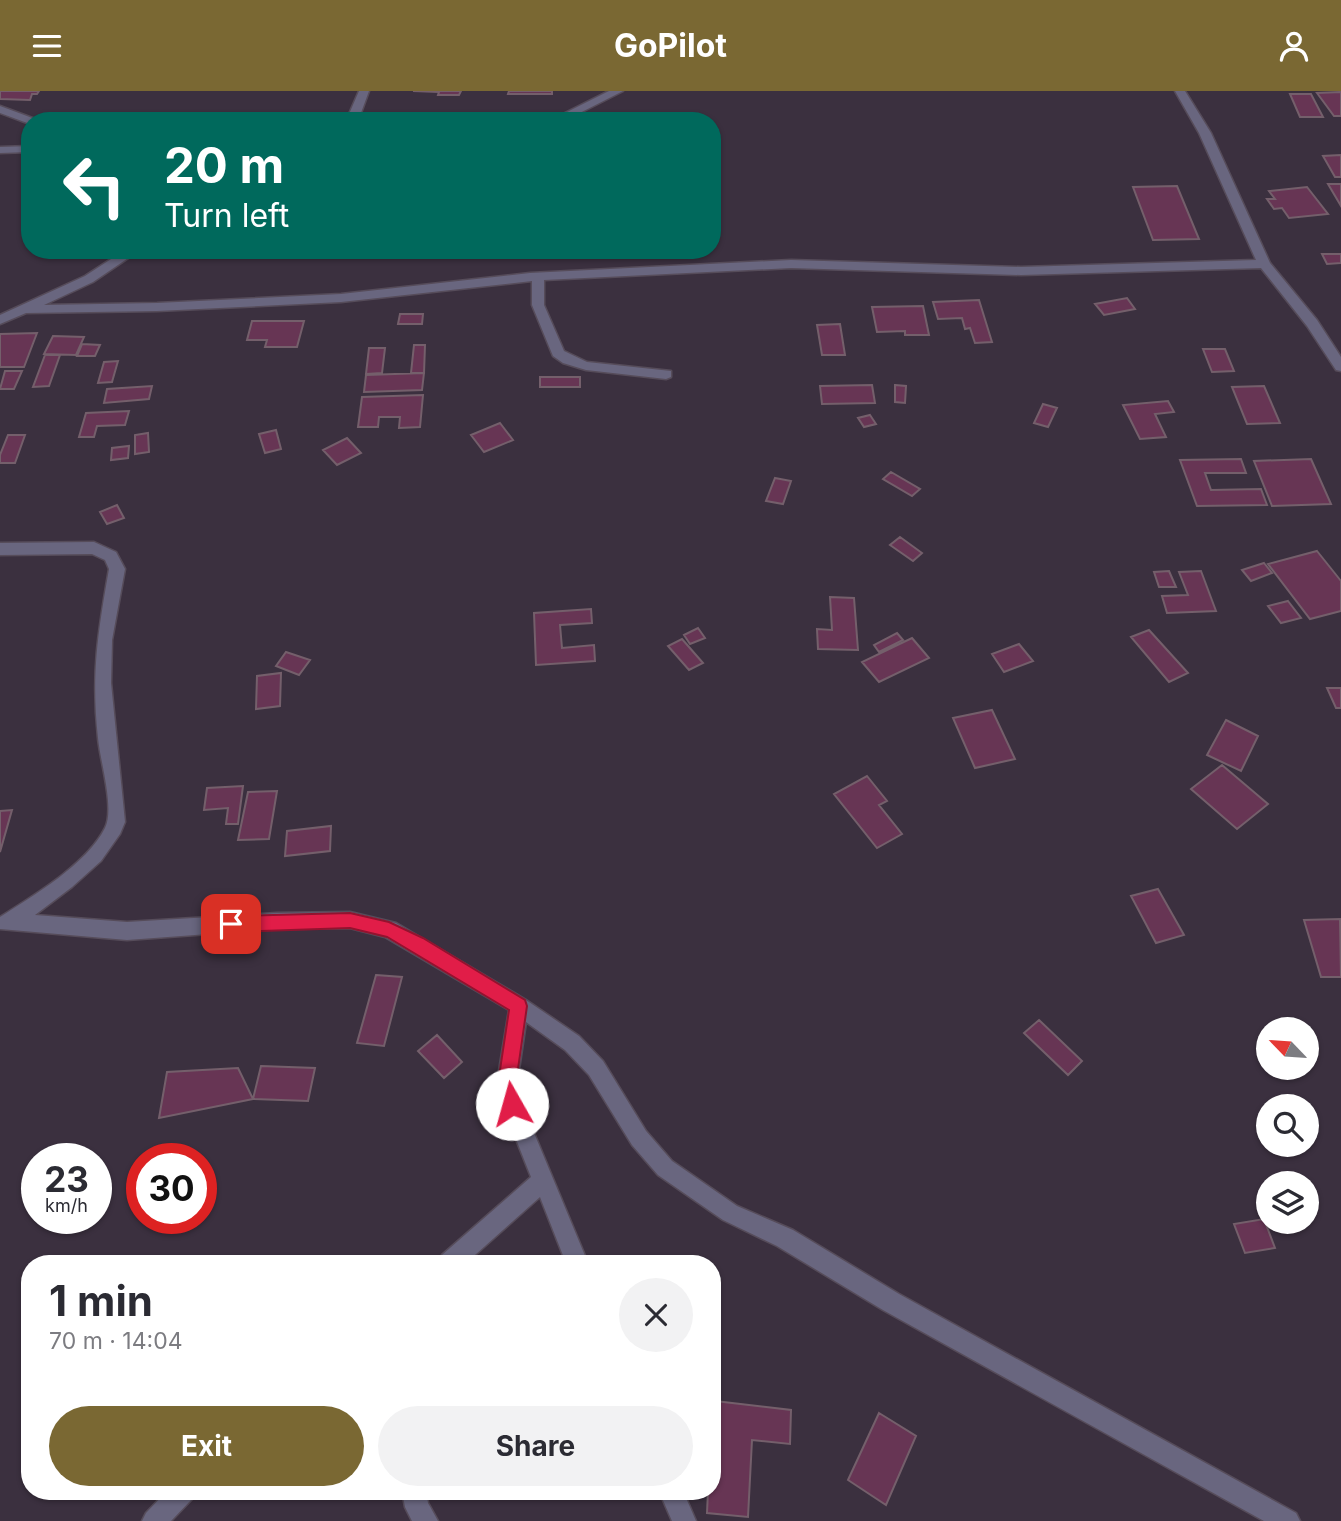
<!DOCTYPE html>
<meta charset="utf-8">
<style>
body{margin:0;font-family:Inter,sans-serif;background:#f2f2f3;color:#2b2b33;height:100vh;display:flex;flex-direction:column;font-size:26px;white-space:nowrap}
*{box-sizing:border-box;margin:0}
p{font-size:23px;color:#7c7c81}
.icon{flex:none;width:38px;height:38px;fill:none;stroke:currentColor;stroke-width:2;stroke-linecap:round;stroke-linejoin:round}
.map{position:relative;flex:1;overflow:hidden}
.details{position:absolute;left:21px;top:1164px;width:700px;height:245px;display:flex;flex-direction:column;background:#fff;border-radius:28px;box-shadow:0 2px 5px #0004}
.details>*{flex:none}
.top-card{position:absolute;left:21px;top:21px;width:700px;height:147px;border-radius:28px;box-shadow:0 2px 5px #0004;background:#00695c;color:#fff;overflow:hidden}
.needle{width:46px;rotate:295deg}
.controls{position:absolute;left:1256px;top:926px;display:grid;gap:14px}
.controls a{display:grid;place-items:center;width:63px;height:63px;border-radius:50%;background:#fff;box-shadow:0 2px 5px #0004;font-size:35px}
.speed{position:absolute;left:21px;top:1052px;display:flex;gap:14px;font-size:35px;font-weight:700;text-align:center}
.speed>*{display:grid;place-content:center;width:91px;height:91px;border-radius:50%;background:#fff;box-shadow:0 2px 5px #0004;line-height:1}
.speed small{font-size:18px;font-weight:400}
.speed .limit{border:10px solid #d22;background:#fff;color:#111}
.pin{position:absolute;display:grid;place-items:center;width:60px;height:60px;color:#fff;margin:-30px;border-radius:14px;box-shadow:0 4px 10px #0006}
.me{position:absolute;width:77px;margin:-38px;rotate:353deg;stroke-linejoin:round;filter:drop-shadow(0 0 5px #0008)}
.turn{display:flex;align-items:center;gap:24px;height:147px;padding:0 28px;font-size:32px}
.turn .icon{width:91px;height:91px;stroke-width:2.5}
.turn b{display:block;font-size:49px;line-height:60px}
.round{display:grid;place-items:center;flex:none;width:74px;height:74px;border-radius:37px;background:#f2f2f3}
.summary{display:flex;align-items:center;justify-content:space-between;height:119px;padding:0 28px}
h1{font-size:42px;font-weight:700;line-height:52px}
.button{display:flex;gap:14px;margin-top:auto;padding:14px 28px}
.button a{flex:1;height:80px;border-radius:42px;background:#7a6833;color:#fff;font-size:28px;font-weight:700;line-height:80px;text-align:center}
.button a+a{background:#f2f2f3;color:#2b2b33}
header{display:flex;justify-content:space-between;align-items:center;height:91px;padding:0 28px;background:#7a6833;color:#fff;font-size:32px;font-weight:700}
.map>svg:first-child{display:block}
.building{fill:#673554;stroke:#745f6b;stroke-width:2}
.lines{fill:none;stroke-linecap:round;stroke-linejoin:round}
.street-casing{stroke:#564c5a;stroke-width:3}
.street{fill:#69667f;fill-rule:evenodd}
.route{fill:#e11d48;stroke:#92132f;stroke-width:2}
</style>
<header><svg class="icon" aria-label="menu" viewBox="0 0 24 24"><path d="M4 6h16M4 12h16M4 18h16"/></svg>GoPilot<svg class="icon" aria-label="person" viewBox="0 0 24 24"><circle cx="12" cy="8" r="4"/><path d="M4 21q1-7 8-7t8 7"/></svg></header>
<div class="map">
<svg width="1341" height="1430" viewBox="0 0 1341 1430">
<rect width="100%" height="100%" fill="#3b303f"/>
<path class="building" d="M 0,0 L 39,0 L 37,3 L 32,3 L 30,9 L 0,8 Z
M 413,0 L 461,0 L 459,4 L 438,4 L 439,1 Z
M 509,0 L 552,0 L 552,3 L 508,3 Z
M 1341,1 L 1341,25 L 1334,25 L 1317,2 Z
M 1290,3 L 1311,3 L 1323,26 L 1300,26 Z
M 1341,64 L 1341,86 L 1335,86 L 1323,65 Z
M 1328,93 L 1341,93 L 1341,115 Z
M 1177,95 L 1199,148 L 1153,149 L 1133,96 Z
M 1307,96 L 1328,123 L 1289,127 L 1282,117 L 1274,118 L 1267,108 L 1275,108 L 1269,100 Z
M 1322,163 L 1341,163 L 1341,172 L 1327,173 Z
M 1127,207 L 1135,218 L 1104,224 L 1095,213 Z
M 979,209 L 992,251 L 975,252 L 970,237 L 965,238 L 962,227 L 938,228 L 933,211 Z
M 923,215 L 929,244 L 905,244 L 905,240 L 877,241 L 872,216 Z
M 400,223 L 423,223 L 422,233 L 398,233 Z
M 252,230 L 304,230 L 297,256 L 265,256 L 267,249 L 247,249 Z
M 840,233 L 845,264 L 822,264 L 817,234 Z
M 37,242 L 24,276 L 0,276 L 0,243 Z
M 53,245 L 84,246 L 76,264 L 44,263 Z
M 82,253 L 100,254 L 95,265 L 77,265 Z
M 414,254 L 425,254 L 424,282 L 411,282 Z
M 369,257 L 385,257 L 382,282 L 366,283 Z
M 1203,258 L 1225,258 L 1234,280 L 1212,281 Z
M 45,264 L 60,264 L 49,295 L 33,296 Z
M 118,270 L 112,291 L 98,292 L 104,271 Z
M 5,280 L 22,280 L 14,298 L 0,298 Z
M 424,282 L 422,299 L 364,301 L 366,284 Z
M 540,286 L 580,286 L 580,296 L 540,296 Z
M 872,294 L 875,312 L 822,313 L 820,295 Z
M 895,294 L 906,295 L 905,312 L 895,311 Z
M 152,295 L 149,308 L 104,312 L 107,298 Z
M 1264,295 L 1280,332 L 1247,333 L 1232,296 Z
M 423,304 L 420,336 L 399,337 L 400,326 L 379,326 L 378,336 L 358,336 L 362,306 Z
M 1168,310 L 1174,321 L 1155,323 L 1166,346 L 1140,348 L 1123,314 Z
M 1043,313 L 1057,317 L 1048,336 L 1034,332 Z
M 129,320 L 125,334 L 97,335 L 94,346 L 79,346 L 86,322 Z
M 870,324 L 876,333 L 864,336 L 858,327 Z
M 500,332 L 513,349 L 484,361 L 471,344 Z
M 276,339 L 281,358 L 265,362 L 259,343 Z
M 148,342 L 149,361 L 135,363 L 135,344 Z
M 8,344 L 25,344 L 15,372 L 0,372 L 0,364 Z
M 347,347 L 361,362 L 337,374 L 323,359 Z
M 129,355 L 128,367 L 111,369 L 112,357 Z
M 1241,368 L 1246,382 L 1205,382 L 1211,399 L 1261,398 L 1267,414 L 1197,415 L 1180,369 Z
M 1311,368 L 1331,413 L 1272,415 L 1254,370 Z
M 891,381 L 920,398 L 912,405 L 883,388 Z
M 775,387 L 791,390 L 783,413 L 766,410 Z
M 117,414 L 124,427 L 107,433 L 100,421 Z
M 900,446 L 922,462 L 913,470 L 890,454 Z
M 1317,460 L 1341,490 L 1341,520 L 1310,528 L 1268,473 Z
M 1264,472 L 1272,482 L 1251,490 L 1242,479 Z
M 1169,480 L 1176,496 L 1159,496 L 1154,481 Z
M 1201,480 L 1216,520 L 1167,522 L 1162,505 L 1188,504 L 1179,481 Z
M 830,506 L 854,507 L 858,559 L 818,558 L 817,538 L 832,539 Z
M 1288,510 L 1301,527 L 1281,532 L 1268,515 Z
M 591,518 L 592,532 L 560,534 L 562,557 L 594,554 L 595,570 L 536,574 L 534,522 Z
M 698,537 L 705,547 L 690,553 L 684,544 Z
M 1149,539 L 1188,582 L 1169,591 L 1131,546 Z
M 897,542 L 903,549 L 879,561 L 874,554 Z
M 912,547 L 929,567 L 879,591 L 862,571 Z
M 682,548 L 703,572 L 689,579 L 668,555 Z
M 1019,553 L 1033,570 L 1004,581 L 992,563 Z
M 286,561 L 310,569 L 299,584 L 276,575 Z
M 281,582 L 280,615 L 256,618 L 257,585 Z
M 1327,597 L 1341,597 L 1341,617 L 1336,617 Z
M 992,619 L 1015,668 L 975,677 L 953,627 Z
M 1226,629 L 1258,645 L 1241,680 L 1207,664 Z
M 1222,674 L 1268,713 L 1237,738 L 1191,698 Z
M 867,685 L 887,710 L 879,714 L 902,743 L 877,757 L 834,703 Z
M 243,695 L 238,733 L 226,733 L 228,717 L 204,719 L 207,697 Z
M 277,700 L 269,748 L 238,749 L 248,701 Z
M 12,719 L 0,761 L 0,720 Z
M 331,735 L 330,760 L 285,765 L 287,740 Z
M 1158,798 L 1184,844 L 1156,852 L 1131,805 Z
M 1340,828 L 1341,886 L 1321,886 L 1304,829 Z
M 376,884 L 402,886 L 384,955 L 357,952 Z
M 1039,929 L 1082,970 L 1068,984 L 1024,942 Z
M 437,944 L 462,971 L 444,987 L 418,960 Z
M 261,975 L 315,977 L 308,1010 L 253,1008 Z
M 238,977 L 253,1008 L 159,1027 L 167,981 Z
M 1264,1128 L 1275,1157 L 1245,1162 L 1234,1133 Z
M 715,1310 L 791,1319 L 790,1353 L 752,1349 L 748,1426 L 707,1422 L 708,1400 L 712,1400 Z
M 879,1322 L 916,1345 L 886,1414 L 848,1389 Z"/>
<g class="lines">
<g class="street-casing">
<path id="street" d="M 359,0 L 369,0 L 358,30 L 346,30 Z
M 609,0 L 623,0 L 564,30 L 549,30 Z
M 1175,0 L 1185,0 L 1211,42 L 1270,172 L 1317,229 L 1341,266 L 1341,280 L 1336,279 L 1307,235 L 1261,177 L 1021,184 L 791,177 L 544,189 L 544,214 L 564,260 L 587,271 L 671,280 L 671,286 L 666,288 L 586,279 L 563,272 L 553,265 L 532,214 L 532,190 L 341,211 L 157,220 L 26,222 L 0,233 L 0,224 L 85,185 L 125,159 L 140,159 L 93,191 L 44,214 L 157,212 L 341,203 L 530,182 L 791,169 L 1021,176 L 1256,169 L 1199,42 Z
M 0,15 L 35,28 L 36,30 L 30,30 L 30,33 L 0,22 Z
M 30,55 L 30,61 L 0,62 L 0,56 Z
M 94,451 L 116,461 L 125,478 L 112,549 L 111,592 L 125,731 L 120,743 L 101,770 L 72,796 L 35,824 L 127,831 L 277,822 L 350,821 L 396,832 L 526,909 L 579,945 L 603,970 L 646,1040 L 672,1070 L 737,1115 L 793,1139 L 899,1203 L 1296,1422 L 1300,1430 L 1264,1430 L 883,1219 L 777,1155 L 723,1129 L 658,1084 L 632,1054 L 589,984 L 565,959 L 526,931 L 517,992 L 522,1013 L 588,1172 L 566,1172 L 540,1106 L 466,1172 L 439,1172 L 442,1164 L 531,1086 L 502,1013 L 497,992 L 509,919 L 385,846 L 350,837 L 277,838 L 127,849 L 0,838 L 0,826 C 33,805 87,773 105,737 C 115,717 100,670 98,647 C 91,583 98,541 109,478 L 105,469 L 92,463 L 0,464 L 0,452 Z
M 167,1400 L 196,1400 L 192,1408 L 171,1430 L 142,1430 L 146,1422 Z
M 402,1400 L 426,1400 L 428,1412 L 438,1430 L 412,1430 L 405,1416 Z
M 659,1400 L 683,1400 L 696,1430 L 672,1430 Z"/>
</g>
<use href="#street" class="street"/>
</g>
<path class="route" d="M 350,822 L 389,831 L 423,847 L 525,909 L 527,915 L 516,992 L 521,1013 L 519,1020 L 512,1023 L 506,1020 L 498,992 L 509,919 L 387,846 L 350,837 L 231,841 L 225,838 L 223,833 L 225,827 L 231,825 Z"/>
</svg>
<div class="controls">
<a><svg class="needle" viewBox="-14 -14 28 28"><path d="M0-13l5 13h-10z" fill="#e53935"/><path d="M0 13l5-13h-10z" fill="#7c7c81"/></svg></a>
<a><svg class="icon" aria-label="search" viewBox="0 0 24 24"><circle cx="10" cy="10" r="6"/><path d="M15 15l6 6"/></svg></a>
<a><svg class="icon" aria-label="layers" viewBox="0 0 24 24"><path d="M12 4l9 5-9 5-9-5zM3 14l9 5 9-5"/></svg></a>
</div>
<div class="speed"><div>23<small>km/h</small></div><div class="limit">30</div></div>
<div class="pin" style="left:231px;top:833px;background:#d93025"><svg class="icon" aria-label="arrive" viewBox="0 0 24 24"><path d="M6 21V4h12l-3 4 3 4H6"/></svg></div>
<svg class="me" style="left:512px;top:1013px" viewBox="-20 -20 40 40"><circle r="19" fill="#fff"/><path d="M0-13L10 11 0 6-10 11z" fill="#e11d48"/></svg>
<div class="top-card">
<div class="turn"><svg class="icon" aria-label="left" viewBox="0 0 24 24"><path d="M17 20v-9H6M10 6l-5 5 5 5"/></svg><div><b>20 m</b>Turn left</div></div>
</div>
<section class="details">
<div class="summary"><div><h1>1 min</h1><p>70 m · 14:04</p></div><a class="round"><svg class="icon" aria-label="close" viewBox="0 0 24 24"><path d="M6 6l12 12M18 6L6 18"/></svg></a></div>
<div class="button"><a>Exit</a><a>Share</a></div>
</section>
</div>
